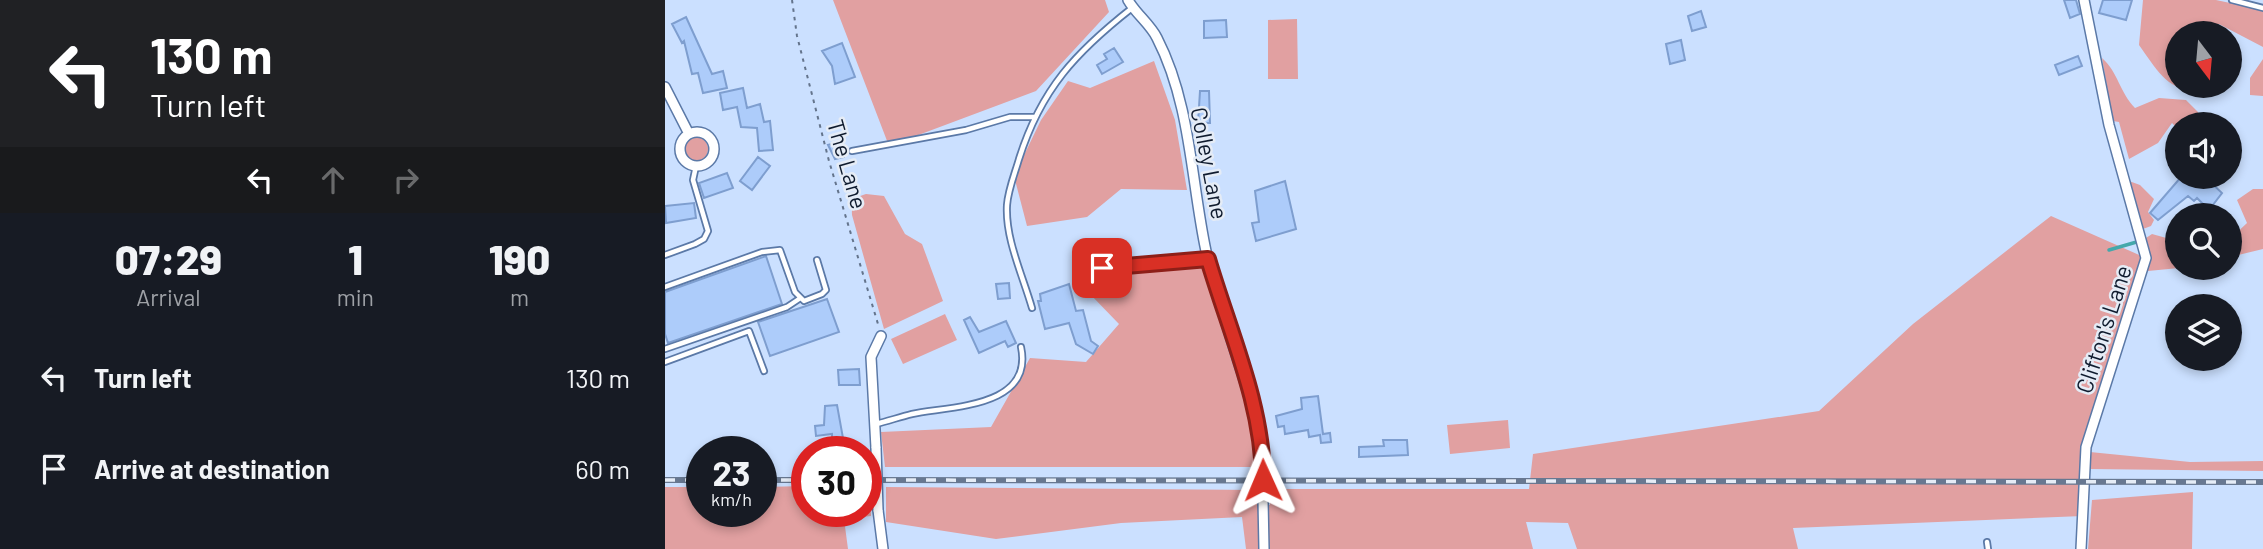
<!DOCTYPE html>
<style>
body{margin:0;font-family:Barlow,sans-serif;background:#242831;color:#f1f3f6;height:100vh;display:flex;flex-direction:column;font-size:26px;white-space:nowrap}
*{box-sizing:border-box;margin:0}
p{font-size:23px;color:#9ea1a6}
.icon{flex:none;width:38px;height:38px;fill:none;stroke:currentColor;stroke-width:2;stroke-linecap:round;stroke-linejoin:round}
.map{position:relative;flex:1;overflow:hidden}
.sheet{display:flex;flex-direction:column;background:#171b24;width:665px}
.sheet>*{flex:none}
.hud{background:#202124;color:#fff;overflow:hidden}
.needle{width:46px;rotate:164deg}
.controls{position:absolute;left:1500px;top:21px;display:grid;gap:14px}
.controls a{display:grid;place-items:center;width:77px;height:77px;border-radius:50%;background:#171b24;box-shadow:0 4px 10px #0003;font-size:35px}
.speed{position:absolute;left:21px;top:436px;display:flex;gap:14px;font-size:35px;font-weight:700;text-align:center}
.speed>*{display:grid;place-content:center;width:91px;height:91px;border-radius:50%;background:#171b24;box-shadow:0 4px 10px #0003;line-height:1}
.speed small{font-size:18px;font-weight:400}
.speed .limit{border:10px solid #d22;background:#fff;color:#111}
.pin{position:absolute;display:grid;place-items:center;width:60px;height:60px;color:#fff;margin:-30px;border-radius:14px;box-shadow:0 4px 10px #0006}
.me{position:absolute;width:77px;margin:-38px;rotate:359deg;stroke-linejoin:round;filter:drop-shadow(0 0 5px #0008)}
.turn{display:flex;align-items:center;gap:24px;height:147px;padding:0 35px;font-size:32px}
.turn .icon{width:91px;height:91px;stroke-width:2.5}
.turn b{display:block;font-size:49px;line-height:60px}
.lanes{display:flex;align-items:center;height:66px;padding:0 35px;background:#0003;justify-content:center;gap:35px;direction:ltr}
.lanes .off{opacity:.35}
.eta{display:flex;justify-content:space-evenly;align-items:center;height:119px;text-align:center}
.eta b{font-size:42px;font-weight:800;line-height:49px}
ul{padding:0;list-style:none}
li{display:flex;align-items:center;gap:21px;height:91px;padding:0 35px}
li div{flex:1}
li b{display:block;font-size:26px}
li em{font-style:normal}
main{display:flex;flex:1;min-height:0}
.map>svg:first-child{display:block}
.green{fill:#e1a0a1}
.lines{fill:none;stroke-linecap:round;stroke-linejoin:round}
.stream{stroke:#44a8ab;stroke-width:3.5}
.building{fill:#adccfa;stroke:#7e9ecf;stroke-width:2}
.lane-casing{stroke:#5b79a7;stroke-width:8}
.street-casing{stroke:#5b79a7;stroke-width:12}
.path{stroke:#64748c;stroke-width:2;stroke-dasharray:3.5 5;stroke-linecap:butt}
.lane{stroke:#fff;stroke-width:4.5}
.street{stroke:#fff;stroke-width:9}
.rail-casing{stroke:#687891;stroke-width:6}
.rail{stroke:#e5ecf6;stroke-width:3.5;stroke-dasharray:10;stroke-linecap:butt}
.street-bridge-casing{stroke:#5b79a7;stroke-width:12;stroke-linecap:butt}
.street-bridge{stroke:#fff;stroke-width:9}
.route-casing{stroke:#8d1f18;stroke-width:18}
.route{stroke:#d93025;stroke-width:12}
.labels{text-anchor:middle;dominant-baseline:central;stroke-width:5;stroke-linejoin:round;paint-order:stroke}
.street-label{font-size:23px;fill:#0f1b2e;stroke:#e5ecf6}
</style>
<main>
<section class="sheet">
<div class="hud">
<div class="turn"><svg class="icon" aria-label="left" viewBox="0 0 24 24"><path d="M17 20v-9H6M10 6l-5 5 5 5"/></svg><div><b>130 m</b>Turn left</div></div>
<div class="lanes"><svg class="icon" aria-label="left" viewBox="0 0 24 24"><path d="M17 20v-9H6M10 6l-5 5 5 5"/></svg><svg class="icon off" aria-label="ahead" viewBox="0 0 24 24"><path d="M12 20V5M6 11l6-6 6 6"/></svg><svg class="icon off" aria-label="right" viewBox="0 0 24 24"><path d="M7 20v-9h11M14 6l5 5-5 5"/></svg></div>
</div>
<div class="eta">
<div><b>07:29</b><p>Arrival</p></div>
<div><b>1</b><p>min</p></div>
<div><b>190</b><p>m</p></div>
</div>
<ul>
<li><svg class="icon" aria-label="left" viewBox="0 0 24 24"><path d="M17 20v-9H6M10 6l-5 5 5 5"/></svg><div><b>Turn left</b></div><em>130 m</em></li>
<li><svg class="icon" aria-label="arrive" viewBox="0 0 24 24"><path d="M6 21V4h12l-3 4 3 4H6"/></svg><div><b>Arrive at destination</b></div><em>60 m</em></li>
</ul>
</section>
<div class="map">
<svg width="1598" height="549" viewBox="0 0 1598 549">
<rect width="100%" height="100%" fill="#cbe0ff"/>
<path class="green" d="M 168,0 L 440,0 L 444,12 L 371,91 L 224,146 Z
M 1478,0 L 1551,0 L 1598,10 L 1598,47 L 1554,24 L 1537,33 L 1512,33 L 1512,86 L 1546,86 C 1508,100 1494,73 1474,45 Z
M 632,19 L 633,79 L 603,79 L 603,20 Z
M 1437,58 C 1453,72 1455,93 1470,108 L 1494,98 L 1521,100 L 1533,112 L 1535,124 L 1512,124 L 1512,128 L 1507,123 L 1493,143 L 1464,159 L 1454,122 L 1448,121 Z
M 1598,59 L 1598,96 L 1585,95 L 1585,78 Z
M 489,61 L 510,120 L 522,190 L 456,189 L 422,217 L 362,226 L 349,176 L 376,120 L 403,81 L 425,88 Z
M19 149a12 12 0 1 1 24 0a12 12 0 1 1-24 0Z
M 1464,181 L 1475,185 L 1489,199 L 1483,212 L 1489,220 L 1486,226 L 1478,229 Z
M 1588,189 L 1598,189 L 1598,249 L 1565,257 L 1565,239 L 1582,223 L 1572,200 Z
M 201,194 L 219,196 L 240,234 L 257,244 L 278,301 L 219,329 L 187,215 C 187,201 188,198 201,194 Z
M 1386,216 L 1481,258 L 1421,450 L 1418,516 L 1128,528 L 1133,549 L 912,549 L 903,523 L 861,522 L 868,549 L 581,549 L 577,517 L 456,523 L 331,539 L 221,522 L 221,487 L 593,490 L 594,505 L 605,505 L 605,491 L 618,489 L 864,489 L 868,454 L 1154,411 L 1248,324 Z
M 1487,234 L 1512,241 L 1514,268 L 1483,271 L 1481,238 Z
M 536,264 L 594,447 L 593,467 L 220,467 L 216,432 L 326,427 L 365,358 L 421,362 L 454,324 L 423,292 L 429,284 L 438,281 L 439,272 Z
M 280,314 L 292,340 L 238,364 L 226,339 Z
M 843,420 L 845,448 L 785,454 L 782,425 Z
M 1425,452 L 1525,462 L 1598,461 L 1598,471 L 1424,469 Z
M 142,486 L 142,511 L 201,511 L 201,486 L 205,486 L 206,516 L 179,519 L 183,549 L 0,549 L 0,487 L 37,487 L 37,511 L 96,511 L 96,487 Z
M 1528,492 L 1527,549 L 1423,549 L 1427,500 Z"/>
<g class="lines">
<path class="stream" d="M 1444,250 L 1475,241"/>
</g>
<path class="building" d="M 1399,0 L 1411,0 L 1415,14 L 1405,18 Z
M 1438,0 L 1467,0 L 1461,20 L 1434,13 Z
M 1036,11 L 1041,27 L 1027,31 L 1023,16 Z
M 21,17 L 47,74 L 58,71 L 62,88 L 38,93 L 33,73 L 27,74 L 19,41 L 17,43 L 7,24 Z
M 561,20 L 562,37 L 539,38 L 539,21 Z
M 1016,40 L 1020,60 L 1005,64 L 1001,44 Z
M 177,43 L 190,77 L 170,84 L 167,66 L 157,51 Z
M 449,48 L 458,62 L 437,74 L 432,65 L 442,59 L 439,54 Z
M 1413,56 L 1417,66 L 1394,75 L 1390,65 Z
M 78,88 L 82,108 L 95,104 L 99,122 L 105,121 L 108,150 L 94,151 L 92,128 L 76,127 L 72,107 L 58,110 L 55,93 Z
M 535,91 L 544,91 L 545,123 L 533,123 Z
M 178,141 L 179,157 L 170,159 L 163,145 Z
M 93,157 L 105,166 L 87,190 L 75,181 Z
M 62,173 L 68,188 L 39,198 L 34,183 Z
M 1516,177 L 1540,177 L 1557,193 L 1544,210 L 1532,198 L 1529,201 L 1523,196 L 1493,220 L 1485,213 Z
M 620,181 L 631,229 L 591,241 L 587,223 L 594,222 L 590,191 Z
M 29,203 L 31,218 L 1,223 L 0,206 Z
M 101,256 L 117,304 L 3,343 L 0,334 L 0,292 Z
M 344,283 L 345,298 L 333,299 L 331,284 Z
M 404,284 L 411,311 L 418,310 L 426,341 L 433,346 L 428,354 L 411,344 L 404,323 L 380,329 L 373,301 L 376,301 L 375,294 Z
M 162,299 L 174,332 L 105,356 L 93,322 Z
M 305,317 L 314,332 L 341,321 L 351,343 L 343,347 L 340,341 L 314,353 L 299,320 Z
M 194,369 L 195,385 L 174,385 L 173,370 Z
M 653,396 L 658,434 L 665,433 L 666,442 L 656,443 L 655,435 L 644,437 L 643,430 L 620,434 L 619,426 L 613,427 L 611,416 L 637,409 L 636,398 Z
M 172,405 L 178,438 L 167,439 L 167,434 L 151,436 L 150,426 L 159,425 L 160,406 Z
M 718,440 L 742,440 L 743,455 L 694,457 L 694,447 L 719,446 Z"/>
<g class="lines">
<g class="lane-casing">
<path id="lane" d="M 1567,0 L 1598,8
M 187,151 L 301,130 L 345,117 L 370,117
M 0,255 L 30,244 L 39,239 L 43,231 L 28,180 L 31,166
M 417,280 C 444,257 507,261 543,259
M 0,287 L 97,252 L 115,250 L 130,292 L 139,301 L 157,294 L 161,290 L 152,260
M 367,308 C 358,276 340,239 342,205 C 343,190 350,173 354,159 C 376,89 411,52 467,8
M 0,349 L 122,307 L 134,299
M 0,362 L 84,331 L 99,371
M 211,424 C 223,421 235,417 247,414 C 285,406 369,408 356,347
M 1322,542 L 1323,549"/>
</g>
<g class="street-casing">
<path id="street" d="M 463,0 C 471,14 485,24 492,38 C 526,104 526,181 541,251 C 556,317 582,381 598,446
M 0,87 L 24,134
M15 149a17 17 0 1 1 34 0a17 17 0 1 1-34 0Z
M 211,448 L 206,357 L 216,336
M 598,500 L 599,549
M 213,510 L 218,549
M 1416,549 L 1421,447 L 1481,258 L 1444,125 L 1419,0"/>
</g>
<path class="path" d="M 127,0 L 132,36 L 164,161 L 213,324"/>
<use href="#lane" class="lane"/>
<use href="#street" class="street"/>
<g class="rail-casing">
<path id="rail" d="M 0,480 L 37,480
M 96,480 L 142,480
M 201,480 L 1598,482"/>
</g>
<use href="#rail" class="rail"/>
<g class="street-bridge-casing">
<path id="street-bridge" d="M 598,446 L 598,500
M 211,448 L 213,510"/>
</g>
<use href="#street-bridge" class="street-bridge"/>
</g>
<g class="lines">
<g class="route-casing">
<path id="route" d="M 437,268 L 543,259 C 564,331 598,404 598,480"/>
</g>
<use href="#route" class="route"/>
</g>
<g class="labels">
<g class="street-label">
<text transform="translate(545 163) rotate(79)">Colley Lane</text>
<text transform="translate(183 164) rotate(74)">The Lane</text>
<text transform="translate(1438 329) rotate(-72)">Clifton's Lane</text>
</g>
</g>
</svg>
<div class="controls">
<a><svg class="needle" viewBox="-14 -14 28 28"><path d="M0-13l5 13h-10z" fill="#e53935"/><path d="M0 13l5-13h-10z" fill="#9ea1a6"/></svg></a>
<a><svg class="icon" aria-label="sound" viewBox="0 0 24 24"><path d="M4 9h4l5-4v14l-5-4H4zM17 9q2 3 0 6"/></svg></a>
<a><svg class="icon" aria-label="search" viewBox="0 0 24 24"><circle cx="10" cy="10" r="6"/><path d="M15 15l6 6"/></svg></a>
<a><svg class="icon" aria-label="layers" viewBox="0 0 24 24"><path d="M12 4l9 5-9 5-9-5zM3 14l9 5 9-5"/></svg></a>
</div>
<div class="speed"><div>23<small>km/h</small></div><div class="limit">30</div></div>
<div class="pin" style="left:437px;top:268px;background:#d93025"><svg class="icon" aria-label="arrive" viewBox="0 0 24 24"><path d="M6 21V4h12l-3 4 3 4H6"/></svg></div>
<svg class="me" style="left:598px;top:480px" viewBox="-20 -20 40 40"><path d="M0-17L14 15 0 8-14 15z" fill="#d93025" stroke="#fff" stroke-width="4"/></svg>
</div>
</main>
